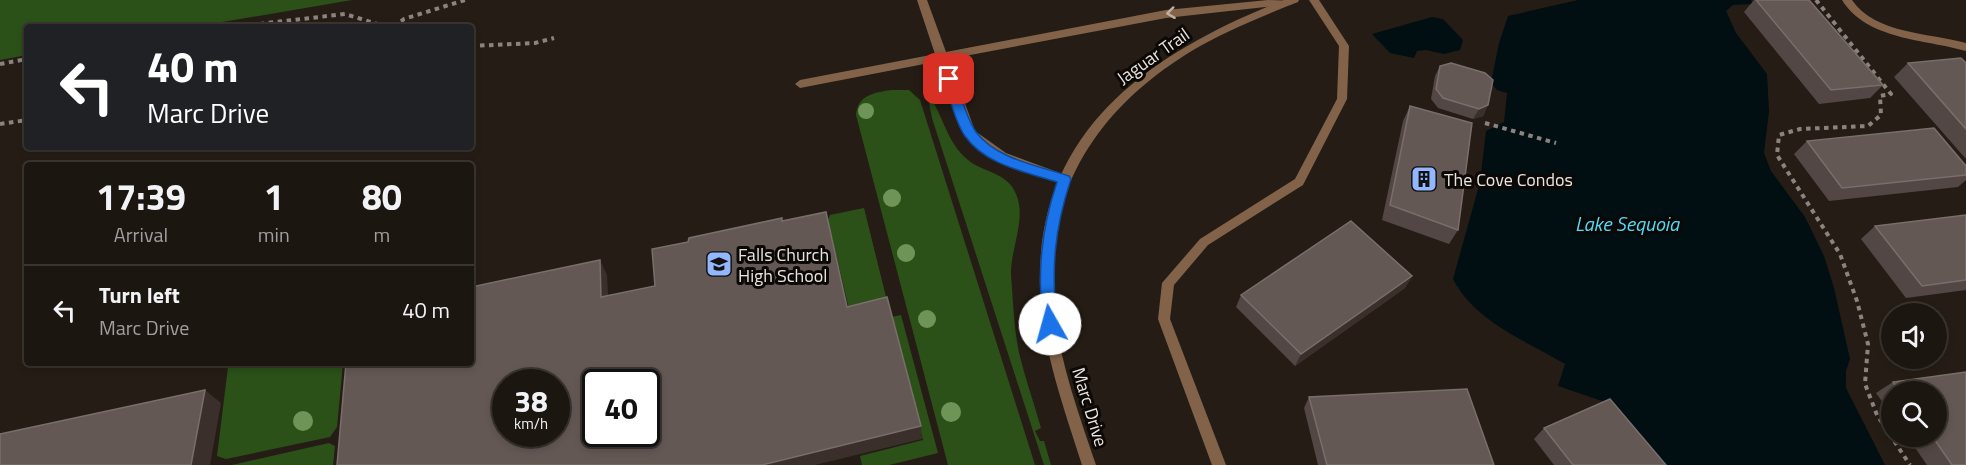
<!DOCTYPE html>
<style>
body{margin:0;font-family:"Titillium Web",sans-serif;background:#29231e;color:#f1f3f6;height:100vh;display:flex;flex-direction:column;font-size:22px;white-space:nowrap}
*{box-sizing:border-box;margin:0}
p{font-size:20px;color:#a09f9f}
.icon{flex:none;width:33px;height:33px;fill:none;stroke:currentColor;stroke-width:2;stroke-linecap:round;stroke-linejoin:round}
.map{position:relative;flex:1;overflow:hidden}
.side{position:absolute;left:24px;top:162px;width:450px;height:204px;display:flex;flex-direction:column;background:#1c1610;border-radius:6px;box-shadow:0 3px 9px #0003,0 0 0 2px #3a3530}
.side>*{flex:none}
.hud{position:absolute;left:24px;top:24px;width:450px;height:126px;border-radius:6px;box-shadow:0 3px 9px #0003,0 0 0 2px #3a3530;background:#202124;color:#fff;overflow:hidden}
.buttons{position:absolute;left:1881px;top:303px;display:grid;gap:12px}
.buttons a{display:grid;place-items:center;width:66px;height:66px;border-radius:50%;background:#1c1610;box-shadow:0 3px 9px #0003,0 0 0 2px #3a3530;font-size:30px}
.speed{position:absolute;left:492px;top:369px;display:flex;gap:12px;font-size:30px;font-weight:700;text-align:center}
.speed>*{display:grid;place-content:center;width:78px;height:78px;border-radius:50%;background:#1c1610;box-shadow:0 3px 9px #0003,0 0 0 2px #3a3530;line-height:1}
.speed small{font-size:15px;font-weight:400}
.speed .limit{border:3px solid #111;border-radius:9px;background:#fff;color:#111}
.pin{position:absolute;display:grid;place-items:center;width:51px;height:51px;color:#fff;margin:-26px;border-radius:12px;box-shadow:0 3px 9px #0006}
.me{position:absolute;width:66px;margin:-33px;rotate:353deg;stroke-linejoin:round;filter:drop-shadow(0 0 4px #0008)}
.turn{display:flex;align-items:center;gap:21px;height:126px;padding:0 24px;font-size:27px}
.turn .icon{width:78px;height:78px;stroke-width:2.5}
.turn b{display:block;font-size:42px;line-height:51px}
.eta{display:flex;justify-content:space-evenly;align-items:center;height:102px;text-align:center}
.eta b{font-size:36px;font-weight:700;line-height:42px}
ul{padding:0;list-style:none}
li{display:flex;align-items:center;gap:18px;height:90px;padding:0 24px;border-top:2px solid #3a3530}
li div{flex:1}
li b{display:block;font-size:22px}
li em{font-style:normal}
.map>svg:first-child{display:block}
.green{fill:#2b5119}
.water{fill:#010e12}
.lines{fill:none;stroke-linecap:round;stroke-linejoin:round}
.path{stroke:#8b847e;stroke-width:4;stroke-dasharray:4.5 4.5;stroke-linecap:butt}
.service{fill:#826349;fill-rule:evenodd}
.minor{fill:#826349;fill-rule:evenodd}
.tertiary{fill:#826349;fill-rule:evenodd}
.tree{fill:#6f9457}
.wall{fill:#534745}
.shaded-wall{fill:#3a2f2b}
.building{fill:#645855;stroke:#796e6b;stroke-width:1.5;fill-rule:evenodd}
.oneway{stroke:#c0b0a3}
.route{fill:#1a73e8;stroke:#114b97;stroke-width:1.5}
.labels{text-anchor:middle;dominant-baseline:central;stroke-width:6;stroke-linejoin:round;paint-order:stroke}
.street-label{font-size:18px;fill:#eae4df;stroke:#0b0805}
.poi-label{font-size:18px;fill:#eae4df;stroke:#0b0805;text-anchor:start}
.water-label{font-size:20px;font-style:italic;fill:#51dcf8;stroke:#0b0805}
</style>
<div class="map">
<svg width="1966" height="465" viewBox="0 0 1966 465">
<rect width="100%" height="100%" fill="#251d15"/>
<path class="green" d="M 0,0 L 352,0 L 193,27 L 27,27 L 27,55 L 0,60 Z
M 891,90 L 909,90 L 920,100 L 1035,465 L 948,465 L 856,115 C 858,95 873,93 891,90 Z
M 928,98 L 931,98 C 945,121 948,146 972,163 C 988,173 1008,174 1016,194 C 1027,219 1010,249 1011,275 C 1013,301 1014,328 1019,353 C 1025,378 1034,403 1041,428 L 1035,431 L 1040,441 L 1044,441 L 1051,465 L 1044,465 L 932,118 Z
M 864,208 L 887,301 L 849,309 L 828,220 L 830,215 Z
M 901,315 L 938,453 L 889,465 L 862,465 L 860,456 L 923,440 L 891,317 Z
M 237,363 L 343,363 L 337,427 L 330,437 L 226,459 L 217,456 L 228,367 Z
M 329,443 L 335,446 L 333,465 L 232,465 Z"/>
<path class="water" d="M 1578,0 L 1751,0 L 1753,4 L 1733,5 L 1726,11 L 1736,33 L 1767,74 L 1769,111 L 1764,153 L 1771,171 L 1805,217 L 1824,256 L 1834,288 L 1850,359 L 1846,371 L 1846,388 L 1885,465 L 1667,465 L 1608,403 L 1558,386 L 1565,364 C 1526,341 1474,321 1453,279 L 1480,182 L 1486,131 L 1504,122 L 1507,93 L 1497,90 L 1491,83 L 1499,43 L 1508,16 Z
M 1432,17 L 1443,19 L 1463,40 L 1460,50 L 1444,54 L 1426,50 L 1417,51 L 1414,58 L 1390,53 L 1372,34 Z"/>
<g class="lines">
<path class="path" d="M 1816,0 L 1891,94 L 1880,96 L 1881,115 L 1868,126 L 1800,129 L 1779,135 L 1777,155 L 1840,254 L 1857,301 L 1868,344 L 1865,384 L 1877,415 L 1910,465
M 233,27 L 345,14 L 387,27
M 394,27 L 404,19 L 465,0
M 471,46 L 535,43 L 554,38
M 0,64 L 27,59
M 1485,123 L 1556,143
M 0,124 L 27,120"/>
<path class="service" d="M 941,53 L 945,54 L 946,57 L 945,60 L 800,88 L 795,84 L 800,80 Z"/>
<path class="minor" d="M 917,0 L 927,0 L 946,52 L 1166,10 L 1268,0 L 1297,1 L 1292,4 L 1166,18 L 949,59 L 975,131 L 1006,153 L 1068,176 L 1070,179 L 1068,182 L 1064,184 C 1028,172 994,162 966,136 L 936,57 Z
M 1309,0 L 1319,0 L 1349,46 L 1347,99 L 1303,185 L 1208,245 L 1174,285 L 1170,319 L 1226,465 L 1212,465 L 1158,319 L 1162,283 L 1200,239 L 1295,179 L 1337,99 L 1339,46 Z
M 1842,0 L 1852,0 C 1875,34 1930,33 1966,43 L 1966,51 C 1924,39 1867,40 1842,0 Z"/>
<path class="tertiary" d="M 1284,0 L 1299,0 L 1298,2 C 1265,15 1233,28 1202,45 C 1100,103 1039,191 1054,312 C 1061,365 1079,415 1096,465 L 1082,465 C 1064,408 1042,349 1040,289 C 1035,129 1151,53 1284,0 Z"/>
</g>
<g class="tree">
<circle cx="866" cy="111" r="8"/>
<circle cx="892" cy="198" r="9"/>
<circle cx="906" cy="253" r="9"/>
<circle cx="927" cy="319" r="9"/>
<circle cx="951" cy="412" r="10"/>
<circle cx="303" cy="421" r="10"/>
</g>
<path class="wall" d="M 1754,0 L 1756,0 L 1883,85 L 1870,98 L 1819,104 L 1744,12 Z
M 1908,63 L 1966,63 L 1966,159 L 1894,77 Z
M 1440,66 L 1488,105 L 1483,116 L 1473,119 L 1438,108 L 1431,99 L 1435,76 Z
M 1410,106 L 1458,230 L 1449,244 L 1382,220 L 1403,121 Z
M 1807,141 L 1966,166 L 1966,180 L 1958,187 L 1829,201 L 1794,154 Z
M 1966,215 L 1966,290 L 1906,298 L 1861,239 L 1875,226 Z
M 1412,276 L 1405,288 L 1295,366 L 1236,307 L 1241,295 Z
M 1966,372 L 1966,465 L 1927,465 L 1907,436 L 1936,436 L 1936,392 L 1892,392 L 1892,415 L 1876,393 L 1893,382 Z
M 1309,397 L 1494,465 L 1318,465 L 1304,408 Z
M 1544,428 L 1666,465 L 1554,465 L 1534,439 Z"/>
<path class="shaded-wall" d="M 1488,105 L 1483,116 L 1473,119 L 1479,109 Z
M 600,260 L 607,275 L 609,311 L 601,297 Z
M 1412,276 L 1405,288 L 1295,366 L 1301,354 Z
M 205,390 L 221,403 L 210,465 L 191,465 Z
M 921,426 L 922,439 L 815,465 L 762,465 Z"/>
<path class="building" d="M 1756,0 L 1809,0 L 1883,85 L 1831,90 Z
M 1961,58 L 1966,63 L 1966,129 L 1908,63 Z
M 1451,63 L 1485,73 L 1493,80 L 1488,105 L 1479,109 L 1443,98 L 1436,89 L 1440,66 Z
M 1410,106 L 1472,123 L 1458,230 L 1390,205 Z
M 1934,128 L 1966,166 L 1966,175 L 1842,188 L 1807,141 Z
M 826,212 L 847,307 L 887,297 L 921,426 L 762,465 L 337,465 L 346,363 L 471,363 L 471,287 L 600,260 L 601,297 L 655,286 L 652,249 L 688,242 L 689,238 L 782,218 L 782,221 ZM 506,382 L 556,382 L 556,434 L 506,434 ZM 596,382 L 646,382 L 646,434 L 596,434 Z
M 1966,215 L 1966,280 L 1922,286 L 1875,226 Z
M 1351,221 L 1412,276 L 1301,354 L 1241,295 Z
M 1966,372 L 1966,465 L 1952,465 L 1932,436 L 1936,436 L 1936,392 L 1899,392 L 1893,382 Z
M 1467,389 L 1494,465 L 1327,465 L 1309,397 Z
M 205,390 L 191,465 L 0,465 L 0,434 Z
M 1610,399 L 1666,465 L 1573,465 L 1544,428 Z"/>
<defs><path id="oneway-chevron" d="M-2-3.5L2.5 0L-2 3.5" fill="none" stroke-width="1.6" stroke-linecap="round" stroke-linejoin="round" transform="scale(1.5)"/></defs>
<use class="oneway" href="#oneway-chevron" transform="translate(1171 13) rotate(173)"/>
<path class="route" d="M 949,74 L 955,79 C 961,95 966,118 976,132 C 996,159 1039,166 1069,176 L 1071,179 C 1054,230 1051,270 1057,324 L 1055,328 L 1050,330 L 1045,328 L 1043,324 C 1037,274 1041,230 1057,182 C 1026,172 985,165 965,136 C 955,122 949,95 943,79 Z"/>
<defs>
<g id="building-square" transform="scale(1.35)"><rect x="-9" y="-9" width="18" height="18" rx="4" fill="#93b7fd" stroke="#0b0805"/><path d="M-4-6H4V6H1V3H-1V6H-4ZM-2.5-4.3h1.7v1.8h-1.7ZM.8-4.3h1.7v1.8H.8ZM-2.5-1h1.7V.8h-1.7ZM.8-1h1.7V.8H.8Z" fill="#111"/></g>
<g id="school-square" transform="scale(1.35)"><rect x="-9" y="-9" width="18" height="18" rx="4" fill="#93b7fd" stroke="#0b0805"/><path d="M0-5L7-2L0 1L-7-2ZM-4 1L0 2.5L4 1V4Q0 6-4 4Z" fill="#111"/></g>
</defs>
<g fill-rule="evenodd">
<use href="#building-square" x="1424" y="179"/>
<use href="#school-square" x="719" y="264"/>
</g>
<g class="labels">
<g class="street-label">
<text transform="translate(1153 56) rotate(-35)">Jaguar Trail</text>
<text transform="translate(1090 407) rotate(73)">Marc Drive</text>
</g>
<g class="poi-label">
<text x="1444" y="179">The Cove Condos</text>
<text x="738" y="254">Falls Church<tspan x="738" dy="21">High School</tspan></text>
</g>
<g class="water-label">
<text x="1627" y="223">Lake Sequoia</text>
</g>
</g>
</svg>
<div class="buttons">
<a><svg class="icon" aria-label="sound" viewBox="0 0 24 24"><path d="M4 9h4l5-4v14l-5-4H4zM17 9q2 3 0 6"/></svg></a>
<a><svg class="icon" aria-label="search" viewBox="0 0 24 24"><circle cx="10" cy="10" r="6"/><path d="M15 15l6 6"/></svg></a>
</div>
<div class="speed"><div>38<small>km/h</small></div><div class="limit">40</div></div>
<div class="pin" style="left:949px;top:79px;background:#d93025"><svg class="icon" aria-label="arrive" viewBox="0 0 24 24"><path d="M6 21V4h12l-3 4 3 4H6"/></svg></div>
<svg class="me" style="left:1050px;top:324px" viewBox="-20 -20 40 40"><circle r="19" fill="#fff"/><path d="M0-13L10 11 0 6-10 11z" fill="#1a73e8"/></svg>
<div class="hud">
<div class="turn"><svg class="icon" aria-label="left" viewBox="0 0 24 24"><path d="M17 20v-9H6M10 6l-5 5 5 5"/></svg><div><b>40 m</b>Marc Drive</div></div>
</div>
<section class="side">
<div class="eta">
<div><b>17:39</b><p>Arrival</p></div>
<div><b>1</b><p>min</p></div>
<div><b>80</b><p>m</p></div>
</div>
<ul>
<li><svg class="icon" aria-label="left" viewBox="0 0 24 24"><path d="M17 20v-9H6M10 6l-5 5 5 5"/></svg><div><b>Turn left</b><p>Marc Drive</p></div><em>40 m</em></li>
</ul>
</section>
</div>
